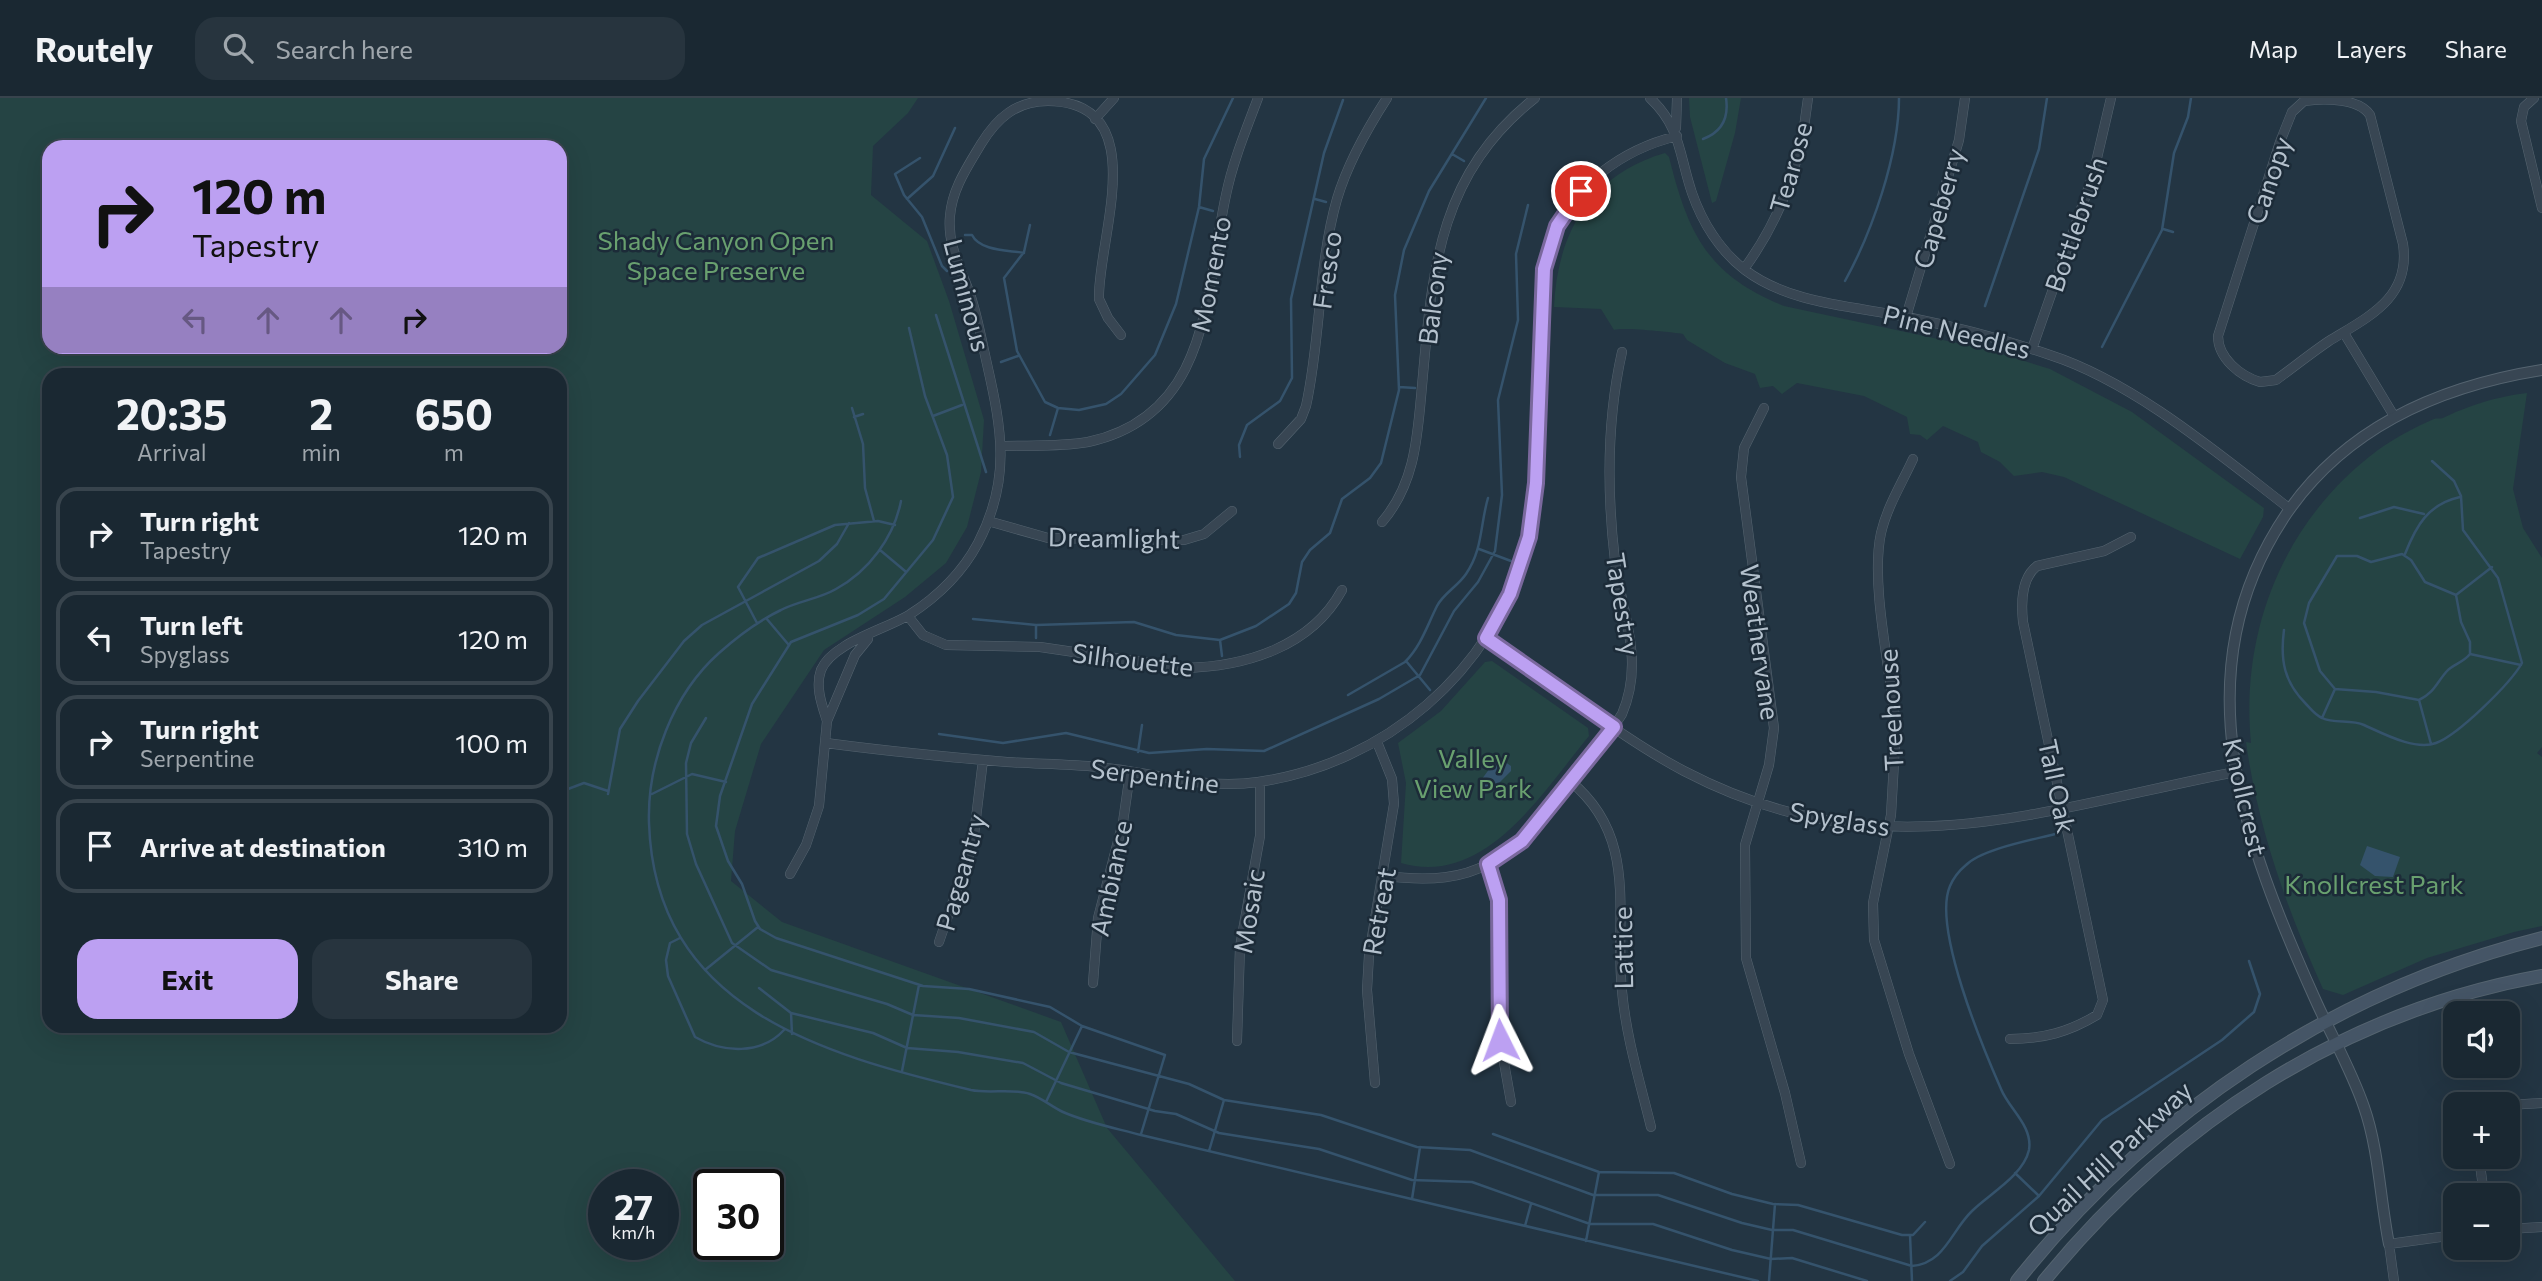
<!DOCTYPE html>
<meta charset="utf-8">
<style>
body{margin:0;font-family:Commissioner,sans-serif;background:#27343e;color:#f1f3f6;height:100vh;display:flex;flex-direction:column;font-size:26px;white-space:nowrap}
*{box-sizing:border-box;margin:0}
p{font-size:23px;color:#9fa6ac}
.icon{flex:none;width:38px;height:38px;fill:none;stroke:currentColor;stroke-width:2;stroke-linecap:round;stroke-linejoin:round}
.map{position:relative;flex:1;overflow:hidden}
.side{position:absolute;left:42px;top:270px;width:525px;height:665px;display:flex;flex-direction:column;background:#1a2832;border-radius:21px;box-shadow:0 7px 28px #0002,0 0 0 2px #38444d}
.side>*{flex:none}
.banner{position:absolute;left:42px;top:42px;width:525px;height:214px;border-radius:21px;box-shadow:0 7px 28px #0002,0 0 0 2px #38444d;background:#bca0f2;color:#111;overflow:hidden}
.fabs{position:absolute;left:2443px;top:903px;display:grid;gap:14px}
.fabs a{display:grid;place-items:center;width:77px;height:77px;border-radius:14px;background:#1a2832;box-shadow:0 7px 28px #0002,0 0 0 2px #38444d;font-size:35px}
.speed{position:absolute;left:588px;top:1071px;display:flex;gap:14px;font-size:35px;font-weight:700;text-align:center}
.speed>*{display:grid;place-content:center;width:91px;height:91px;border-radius:50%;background:#1a2832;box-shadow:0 7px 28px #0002,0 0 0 2px #38444d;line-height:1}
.speed small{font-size:18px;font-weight:400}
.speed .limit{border:4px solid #111;border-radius:10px;background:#fff;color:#111}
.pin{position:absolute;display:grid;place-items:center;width:60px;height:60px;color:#fff;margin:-30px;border:4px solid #fff;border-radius:50%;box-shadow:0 2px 7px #0007}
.me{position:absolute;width:77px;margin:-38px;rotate:357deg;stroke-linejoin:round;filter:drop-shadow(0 0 5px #0008)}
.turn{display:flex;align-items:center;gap:24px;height:147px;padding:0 35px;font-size:32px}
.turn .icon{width:91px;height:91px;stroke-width:2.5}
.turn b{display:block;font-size:49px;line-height:60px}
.lanes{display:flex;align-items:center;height:66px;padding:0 35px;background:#0003;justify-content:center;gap:35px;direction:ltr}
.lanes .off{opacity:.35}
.eta{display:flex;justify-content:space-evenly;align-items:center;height:119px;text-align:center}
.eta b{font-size:42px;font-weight:700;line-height:49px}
.cta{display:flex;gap:14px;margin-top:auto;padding:14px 35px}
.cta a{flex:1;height:80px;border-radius:21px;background:#bca0f2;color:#111;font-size:28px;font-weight:700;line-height:80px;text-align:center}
.cta a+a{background:#27343e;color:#f1f3f6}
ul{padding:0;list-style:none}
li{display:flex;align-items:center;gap:21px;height:94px;margin:0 14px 10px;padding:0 21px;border:4px solid #38444d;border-radius:21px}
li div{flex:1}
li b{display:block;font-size:26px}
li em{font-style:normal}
header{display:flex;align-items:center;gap:42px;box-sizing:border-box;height:98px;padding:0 35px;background:#1a2832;border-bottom:2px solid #38444d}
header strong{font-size:33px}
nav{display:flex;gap:38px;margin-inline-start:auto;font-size:24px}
.search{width:490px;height:63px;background:#27343e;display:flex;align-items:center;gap:18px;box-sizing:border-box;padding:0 24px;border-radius:21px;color:#9fa6ac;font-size:26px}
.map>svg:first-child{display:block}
.green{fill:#254444;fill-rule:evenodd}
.water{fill:#35536c}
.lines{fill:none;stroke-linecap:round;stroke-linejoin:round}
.stream{stroke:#35536c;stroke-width:2.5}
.minor-casing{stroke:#556470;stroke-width:10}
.tertiary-casing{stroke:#556470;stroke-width:12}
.secondary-casing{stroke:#556470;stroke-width:14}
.minor{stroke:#384653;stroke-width:9}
.tertiary{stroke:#384653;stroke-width:10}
.secondary{stroke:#455566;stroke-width:12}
.route-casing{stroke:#7a689d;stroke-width:18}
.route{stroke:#bca0f2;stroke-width:12}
.labels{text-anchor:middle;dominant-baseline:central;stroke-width:5;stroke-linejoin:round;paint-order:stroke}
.street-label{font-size:26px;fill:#b4c1cd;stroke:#1c2b38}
.park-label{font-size:26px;fill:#69a06f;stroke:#1c2b38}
</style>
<header>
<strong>Routely</strong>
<div class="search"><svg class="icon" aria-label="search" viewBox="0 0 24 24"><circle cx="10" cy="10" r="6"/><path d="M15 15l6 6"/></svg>Search here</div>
<nav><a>Map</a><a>Layers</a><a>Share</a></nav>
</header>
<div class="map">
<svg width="2542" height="1183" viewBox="0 0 2542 1183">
<rect width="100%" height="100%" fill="#233543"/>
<path class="green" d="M 0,0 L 918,0 L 908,15 L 873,48 L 871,97 L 927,143 L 949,203 L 984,322 L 981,374 L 967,429 L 946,465 L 905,499 L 824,552 L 761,646 L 735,733 L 731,783 L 782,824 L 1061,924 L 1107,1030 L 1235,1183 L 0,1183 ZM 49,49 L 560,49 L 560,248 L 49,248 ZM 560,276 L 560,928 L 49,928 L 49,276 ZM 604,1087 L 663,1087 L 663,1146 L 604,1146 ZM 709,1087 L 768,1087 L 768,1146 L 709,1146 Z
M 1689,0 L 1741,0 L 1735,35 L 1716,103 L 1712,105 L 1690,19 Z
M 1665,55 L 1669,59 C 1688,135 1707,177 1784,208 L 1985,251 L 2050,271 L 2132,314 L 2264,410 L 2263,419 L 2240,461 L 2064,379 L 2042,374 L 2014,378 L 2000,364 L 1981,354 L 1978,344 L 1943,328 L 1927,342 L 1920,337 L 1910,336 L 1907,319 L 1864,298 L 1797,285 L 1782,296 L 1773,288 L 1760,290 L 1755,276 L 1725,265 L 1687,242 L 1683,236 C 1671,234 1621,229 1614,232 L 1601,211 L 1554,209 C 1557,137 1589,77 1665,55 Z
M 2527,295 L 2513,391 L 2523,430 L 2542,460 L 2542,649 L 2537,655 L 2542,659 L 2542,828 L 2514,834 L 2427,860 L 2343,897 L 2323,891 C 2287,811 2258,731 2246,644 L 2251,645 C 2240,531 2285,421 2378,352 C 2395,340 2415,329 2434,321 C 2437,320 2440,321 2443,320 C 2465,309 2498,298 2527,295 Z
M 1492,563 L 1588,630 L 1589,638 C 1544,692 1486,790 1401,765 L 1406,685 L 1398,645 L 1441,613 L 1485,564 Z"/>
<path class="water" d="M 1498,659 L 1511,668 L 1511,673 L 1491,693 L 1479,685 Z
M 2367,748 L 2400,759 L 2393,779 L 2375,778 L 2360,767 Z"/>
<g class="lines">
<path class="stream" d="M 1703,41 C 1722,34 1729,20 1726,0
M 1452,56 L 1464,63
M 920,60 L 895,76 L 904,97 L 922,119 L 942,168 L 947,173
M 907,101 L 933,78 L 955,30
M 1315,101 L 1326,104
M 1199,109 L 1213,113
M 1030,127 L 1024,154 L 1004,180 L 1017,253 L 1045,304 L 1058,310 L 1079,312 L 1106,306 L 1121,296 L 1155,257 L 1176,206 L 1199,109 L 1204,61 L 1233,0
M 2163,131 L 2173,134
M 965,137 L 972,137 C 980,153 1008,152 1024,155
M 1845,183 C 1872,134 1899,57 1899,0
M 1985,208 L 2039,51 L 2047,0
M 936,217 L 986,374
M 909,230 L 925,298 L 947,357 L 953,399 L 933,442 L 884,501 L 858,517 L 791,544 L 752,606 L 720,698 L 716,728 L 728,763 L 742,786 L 755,823 L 760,831 L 776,840 L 923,888 L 969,891 L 1050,909 L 1082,928 L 1165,957 L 1141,1036
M 2102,249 L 2162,132 L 2174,55 L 2188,19 L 2191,0
M 1001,264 L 1018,258
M 1399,289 L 1415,290
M 852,310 L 863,346 L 865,390 L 874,423
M 933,318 L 962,307
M 854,319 L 863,316
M 1050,337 L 1058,310
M 1240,359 L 1239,347 L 1247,327 L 1280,303 L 1292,280 L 1291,201 L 1324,55 L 1343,2
M 901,403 C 894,439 869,473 836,491 C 819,501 798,503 781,512 C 758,523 738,538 719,555 C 673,596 647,664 649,725 C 655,910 821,956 971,992 C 990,996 1012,990 1030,996 C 1042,1000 1052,1009 1063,1014 C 1088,1025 1115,1030 1141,1037 L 1758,1183
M 2360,420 L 2394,409 L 2424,416
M 1479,451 L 1511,463
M 880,452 L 905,473
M 2402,456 L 2411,462 L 2425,484 L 2456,497 L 2461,524 L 2470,544 L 2470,556 C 2463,565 2453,566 2447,573 C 2437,584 2434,595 2419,602 L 2376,594 L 2335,591 L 2320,573 L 2304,525 L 2309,505 L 2337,458 L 2357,458 L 2371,464 Z
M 2405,456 C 2416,428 2428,406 2460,399
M 2456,497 L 2492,469
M 766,520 L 788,546
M 973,521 L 1036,527 L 1134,524 L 1176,537 L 1220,542 L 1256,528 L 1289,506 L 1296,495 L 1302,464 L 1310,452 L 1330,435 L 1342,401 L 1370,380 L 1381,365 L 1399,292 L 1395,197 L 1404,152 L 1429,93 L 1486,0
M 757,525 L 738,489 L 758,460 L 835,427 L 878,423 L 895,427
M 2284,532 C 2280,562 2284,584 2306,606 C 2310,610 2315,617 2322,620 C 2334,626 2351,621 2364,627 C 2382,635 2415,653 2436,645 C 2458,637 2510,586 2522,565 L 2498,480 L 2463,432 L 2461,398 L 2454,383 L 2432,363
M 1036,540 L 1036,527
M 1220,542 L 1222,558
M 2470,556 L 2521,567
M 1406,563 L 1430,592
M 1348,597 L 1405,564 C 1421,548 1427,528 1437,508 C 1443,496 1458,488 1466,476 C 1483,451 1480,427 1488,400
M 2419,602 L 2431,646
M 706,620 L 691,645 L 686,665 L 687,736 L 696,766 L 732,845 L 771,872 L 887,906 L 913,917 L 959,920 L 1034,934 L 1069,954 L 1189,986 L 1224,1002 L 1321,1017 L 1417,1049 L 1470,1052 L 1593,1097 L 1658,1097 L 1742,1125 L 1772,1132 L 1793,1132 L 1912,1168 C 1945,1165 1951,1133 1972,1113 C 1989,1096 2023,1078 2029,1052 C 2033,1028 2009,1011 2001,991 C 1983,950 1932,829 1950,788 C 1953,781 1960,772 1966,767 C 1982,751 2032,742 2055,736
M 2322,620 L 2335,591
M 939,636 L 1003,645 L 1066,635 L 1149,655 L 1207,651 L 1264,653 L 1379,601 L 1420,577 L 1454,513 L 1478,484 L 1495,453 L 1502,397 L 1498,302 L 1518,222 L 1516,156 L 1528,107
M 1138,654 L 1142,627
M 560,694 L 584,685 L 608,693
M 608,696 L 620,631 L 638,603 L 684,543 L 702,527 L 819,463 L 837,446 L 849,425
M 652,696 L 692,676 L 726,684
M 680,840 L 670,845 L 666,862 L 668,878 L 695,939 C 723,955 761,957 784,932
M 705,872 L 758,829
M 759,890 L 791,915 L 873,935 L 907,950 L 958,954 L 1023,965 L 1061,985 L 1155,1013 L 1176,1016 L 1219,1035 L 1319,1051 L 1412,1082 L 1472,1084 L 1590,1126 L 1653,1126 L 1732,1152 L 1771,1161 L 1792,1160 L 1867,1183
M 791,915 L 792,936
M 902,973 L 919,887
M 1046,1004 L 1082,928
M 1493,1036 L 1599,1074 L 1674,1075 L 1732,1096 L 1773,1106 L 1798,1107 L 1902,1137 L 1913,1137 L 1925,1124
M 1209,1053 L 1224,1002
M 2015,1075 L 2038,1097
M 1412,1101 L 1420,1049
M 1525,1128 L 1531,1106
M 1910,1137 L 1912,1183
M 1586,1143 L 1599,1074
M 1769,1183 L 1775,1106
M 1950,1183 L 1963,1174 L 1982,1148 L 2039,1098 L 2102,1022 L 2222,942 L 2254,914 L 2260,896 L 2249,863"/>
<g class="minor-casing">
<path id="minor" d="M 1650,0 C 1681,29 1679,57 1692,95 C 1702,124 1720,153 1745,172 C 1790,206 1853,208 1907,219 C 1956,229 2003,241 2050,257 C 2134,284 2220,357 2290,411
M 2534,0 L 2524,9 L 2521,23 L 2542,110
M 2304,3 C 2323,0 2359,0 2370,17 L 2403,146 C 2411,200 2368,219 2329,243 C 2311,255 2294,269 2276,282 L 2260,284 C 2240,278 2218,260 2218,238 L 2280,44 L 2292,14 Z
M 1095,21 L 1114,0
M 1676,30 L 1677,0
M 1744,171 C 1782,119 1801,64 1808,0
M 1906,219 L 1959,42 L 1965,0
M 2344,235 L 2394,318
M 2032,251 L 2093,77 L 2111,0
M 1764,310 L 1744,350 L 1741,379 L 1774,630 L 1769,667 L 1745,747 L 1746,860 L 1785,995 L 1801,1065
M 1278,346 L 1301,321 L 1306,308 C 1321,240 1318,167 1337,101 C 1348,64 1367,31 1387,0
M 1002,348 C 1029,347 1061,349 1088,344 C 1212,317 1205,193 1226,97 C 1233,63 1246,32 1258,0
M 1913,361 C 1902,385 1887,409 1881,435 C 1870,486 1891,575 1896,629 L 1891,717 L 1873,805 L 1874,842 L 1909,956 L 1950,1066
M 988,423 L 1048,440 L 1184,442 L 1204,436 L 1232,413
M 1382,424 C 1413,388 1417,345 1421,299 C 1432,180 1434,80 1535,0
M 908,518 L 923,537 L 946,547 L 1040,549 L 1183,570 C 1245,569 1311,549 1342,492
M 1486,540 C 1553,583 1614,636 1684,673 C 1879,775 2036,713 2235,674
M 827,623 C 822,607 815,589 821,572 C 832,545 884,532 909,517 C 937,499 962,475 978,445 C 1011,382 1002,332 987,266 C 982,244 978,221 971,199 C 962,172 947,148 950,118 C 952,91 968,68 981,46 C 997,20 1016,3 1048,3 C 1155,4 1097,142 1099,201 L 1108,220 L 1121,237
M 826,645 C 886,653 947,659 1007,664 C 1037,666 1068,666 1098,669 C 1152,674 1203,692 1258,684 C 1384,666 1493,574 1526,450 C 1537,413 1537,373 1539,335 C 1541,281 1534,189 1551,141 C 1571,88 1623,51 1677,38
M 1570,683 C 1640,740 1614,817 1622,893 C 1626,939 1640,984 1651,1029
M 1488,766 L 1499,802 L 1500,942 L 1511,1004
M 790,776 L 806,747 L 819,708 L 827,623 L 855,557 L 868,541
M 1384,778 C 1482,789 1505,763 1563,691 C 1583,667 1605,643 1622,616 C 1645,562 1622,517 1615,463 C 1607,395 1607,321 1622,254
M 939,844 L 973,745 L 983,662
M 1093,885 L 1098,820 L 1123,724 L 1130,675
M 2010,941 C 2043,941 2069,934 2097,917 L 2103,902 L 2023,524 C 2021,505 2021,480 2037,468 L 2104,453 L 2131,439
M 1237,943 L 1240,849 L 1260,738 L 1260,684
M 1375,985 L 1367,892 L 1369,857 L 1394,706 L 1392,681 L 1377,644
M 2508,1007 L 2542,1005
M 2479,1059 L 2484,1097
M 2508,1131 L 2542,1129
M 2394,1183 L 2389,1146 L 2455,1137"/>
</g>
<g class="tertiary-casing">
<path id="tertiary" d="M 2389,1146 C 2380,1101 2379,1052 2364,1009 C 2351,971 2331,937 2315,901 C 2244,743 2179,574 2287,415 C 2347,328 2441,288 2542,272"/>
</g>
<g class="secondary-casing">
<path id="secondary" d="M 2017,1183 C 2152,1014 2332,893 2542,840
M 2044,1183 C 2172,1026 2342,914 2542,878"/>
</g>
<use href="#minor" class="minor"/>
<use href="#tertiary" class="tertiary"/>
<use href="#secondary" class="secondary"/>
</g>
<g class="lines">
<g class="route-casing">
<path id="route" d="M 1500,942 L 1499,802 L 1488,766 L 1522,743 L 1614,629 L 1486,540 L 1510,496 L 1529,439 L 1536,385 L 1544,171 L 1557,128 L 1581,93"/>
</g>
<use href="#route" class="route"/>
</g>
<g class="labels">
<g class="street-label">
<text transform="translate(1790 69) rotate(-74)">Tearose</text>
<text transform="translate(2268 82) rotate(-71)">Canopy</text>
<text transform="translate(1938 110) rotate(-74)">Capeberry</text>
<text transform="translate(2075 126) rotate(-71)">Bottlebrush</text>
<text transform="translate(1326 172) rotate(-82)">Fresco</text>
<text transform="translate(1210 176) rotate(-79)">Momento</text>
<text transform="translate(968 197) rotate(75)">Luminous</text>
<text transform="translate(1432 200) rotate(-83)">Balcony</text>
<text transform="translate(1957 233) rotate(14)">Pine Needles</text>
<text transform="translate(1114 439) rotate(1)">Dreamlight</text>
<text transform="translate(1624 506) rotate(81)">Tapestry</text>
<text transform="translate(1761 544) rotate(82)">Weathervane</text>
<text transform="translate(1133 561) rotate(7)">Silhouette</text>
<text transform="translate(1890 612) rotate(-93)">Treehouse</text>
<text transform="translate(1155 677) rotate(7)">Serpentine</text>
<text transform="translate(2058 688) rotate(78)">Tall Oak</text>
<text transform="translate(2246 699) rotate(77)">Knollcrest</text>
<text transform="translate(1840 720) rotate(9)">Spyglass</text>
<text transform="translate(960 774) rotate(-74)">Pageantry</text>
<text transform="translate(1110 780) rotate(-78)">Ambiance</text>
<text transform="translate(1248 813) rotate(-81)">Mosaic</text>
<text transform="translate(1378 813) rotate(-80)">Retreat</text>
<text transform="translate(1622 850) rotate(-91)">Lattice</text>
<text transform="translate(2109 1060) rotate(-43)">Quail Hill Parkway</text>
</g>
<g class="park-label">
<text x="716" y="141">Shady Canyon Open<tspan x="716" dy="30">Space Preserve</tspan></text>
<text x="1473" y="659">Valley<tspan x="1473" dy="30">View Park</tspan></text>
<text x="2374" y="785">Knollcrest Park</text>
</g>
</g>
</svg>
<div class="fabs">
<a><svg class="icon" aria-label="sound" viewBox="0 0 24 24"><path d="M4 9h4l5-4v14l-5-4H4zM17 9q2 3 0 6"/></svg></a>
<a>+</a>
<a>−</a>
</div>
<div class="speed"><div>27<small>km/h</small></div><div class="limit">30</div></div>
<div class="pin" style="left:1581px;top:93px;background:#d93025"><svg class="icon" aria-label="arrive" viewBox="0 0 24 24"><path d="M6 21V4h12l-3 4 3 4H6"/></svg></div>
<svg class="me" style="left:1500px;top:942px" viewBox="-20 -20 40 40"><path d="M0-17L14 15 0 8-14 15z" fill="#bca0f2" stroke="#fff" stroke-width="4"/></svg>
<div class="banner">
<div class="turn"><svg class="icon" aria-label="right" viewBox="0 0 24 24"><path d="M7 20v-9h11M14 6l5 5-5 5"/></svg><div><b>120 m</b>Tapestry</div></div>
<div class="lanes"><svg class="icon off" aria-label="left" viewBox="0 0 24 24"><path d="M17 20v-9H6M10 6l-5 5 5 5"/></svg><svg class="icon off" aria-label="ahead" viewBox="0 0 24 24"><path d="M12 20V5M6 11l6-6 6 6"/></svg><svg class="icon off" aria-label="ahead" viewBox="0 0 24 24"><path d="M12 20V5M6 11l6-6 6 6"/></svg><svg class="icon" aria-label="right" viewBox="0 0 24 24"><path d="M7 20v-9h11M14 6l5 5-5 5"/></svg></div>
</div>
<section class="side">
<div class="eta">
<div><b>20:35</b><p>Arrival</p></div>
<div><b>2</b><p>min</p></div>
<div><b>650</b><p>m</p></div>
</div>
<ul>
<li><svg class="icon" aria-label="right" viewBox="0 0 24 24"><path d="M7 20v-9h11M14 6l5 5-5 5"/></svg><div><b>Turn right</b><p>Tapestry</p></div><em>120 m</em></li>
<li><svg class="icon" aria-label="left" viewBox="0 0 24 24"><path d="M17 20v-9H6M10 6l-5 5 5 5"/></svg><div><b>Turn left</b><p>Spyglass</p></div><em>120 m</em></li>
<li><svg class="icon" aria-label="right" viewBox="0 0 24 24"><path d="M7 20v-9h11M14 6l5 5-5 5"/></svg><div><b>Turn right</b><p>Serpentine</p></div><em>100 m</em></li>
<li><svg class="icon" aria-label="arrive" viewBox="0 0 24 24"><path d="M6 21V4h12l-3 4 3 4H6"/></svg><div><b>Arrive at destination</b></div><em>310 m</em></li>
</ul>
<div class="cta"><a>Exit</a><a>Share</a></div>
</section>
</div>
